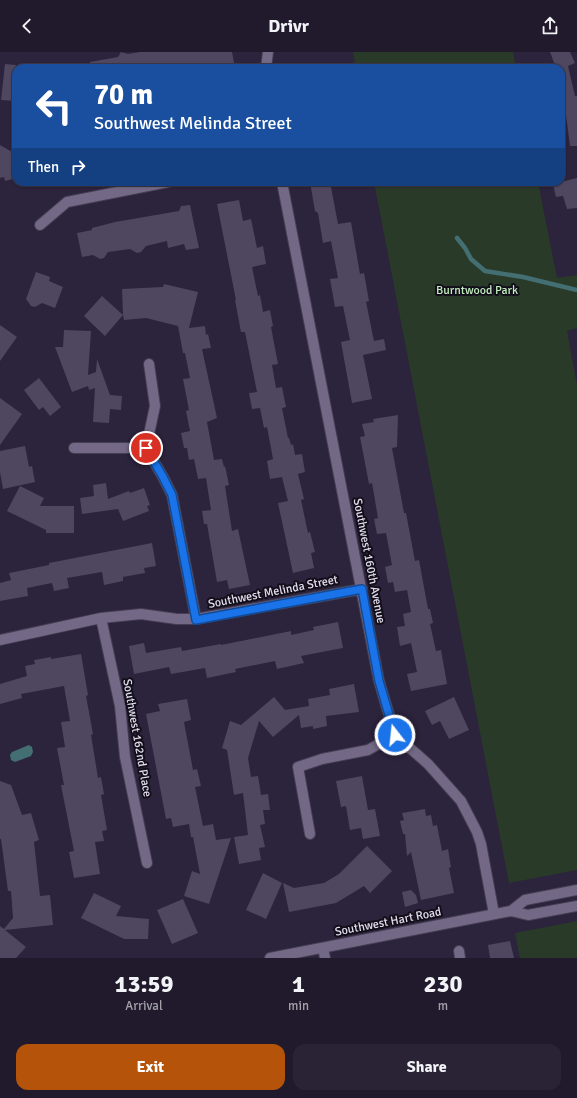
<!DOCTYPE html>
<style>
body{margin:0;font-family:Signika,sans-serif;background:#292335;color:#f1f3f6;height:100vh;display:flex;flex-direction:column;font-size:15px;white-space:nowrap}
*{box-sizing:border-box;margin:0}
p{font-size:13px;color:#a2a1aa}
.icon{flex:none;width:22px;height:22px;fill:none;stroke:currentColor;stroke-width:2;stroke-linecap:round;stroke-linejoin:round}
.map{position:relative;height:906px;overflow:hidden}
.panel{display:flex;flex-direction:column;background:#211a2d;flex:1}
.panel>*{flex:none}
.banner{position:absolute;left:12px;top:12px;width:553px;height:122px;border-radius:12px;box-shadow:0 1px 3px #0004,0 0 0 1px #3e3849;background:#1a4fa0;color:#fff;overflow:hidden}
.pin{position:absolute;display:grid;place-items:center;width:34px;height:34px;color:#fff;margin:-17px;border:2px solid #fff;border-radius:50%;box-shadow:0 1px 4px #0007}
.me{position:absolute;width:44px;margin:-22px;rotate:344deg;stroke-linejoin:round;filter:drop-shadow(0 0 3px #0008)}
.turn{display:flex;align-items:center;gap:14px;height:84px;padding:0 16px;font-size:18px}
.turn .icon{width:52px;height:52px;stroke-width:2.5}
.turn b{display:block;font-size:28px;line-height:34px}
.then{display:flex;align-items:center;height:38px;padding:0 16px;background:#0003;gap:8px;font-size:15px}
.eta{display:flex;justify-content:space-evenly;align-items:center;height:68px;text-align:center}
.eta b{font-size:24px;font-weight:700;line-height:28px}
.cta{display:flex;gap:8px;margin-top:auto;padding:8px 16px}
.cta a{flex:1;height:46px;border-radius:12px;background:#b45309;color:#fff;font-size:16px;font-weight:700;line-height:46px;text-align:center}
.cta a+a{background:#292335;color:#f1f3f6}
header{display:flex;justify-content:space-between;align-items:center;height:52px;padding:0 16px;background:#211a2d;font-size:18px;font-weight:700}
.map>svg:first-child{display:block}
.green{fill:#2a3a29}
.water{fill:#436e72}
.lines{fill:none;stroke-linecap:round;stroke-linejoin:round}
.stream{stroke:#436e72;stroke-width:4.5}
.building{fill:#4f4660}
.minor-casing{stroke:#463e53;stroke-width:12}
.secondary-casing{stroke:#463e53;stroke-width:12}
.minor{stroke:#736986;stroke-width:10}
.secondary{stroke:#736986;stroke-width:10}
.route-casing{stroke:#114b97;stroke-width:10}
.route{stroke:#1a73e8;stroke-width:7}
.labels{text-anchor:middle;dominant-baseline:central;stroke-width:4;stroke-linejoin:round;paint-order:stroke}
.park-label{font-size:12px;fill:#c3eebf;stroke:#130f1a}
.street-label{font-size:12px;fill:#e3deee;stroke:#130f1a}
</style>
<header><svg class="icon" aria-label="back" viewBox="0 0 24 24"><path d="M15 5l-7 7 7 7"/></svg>Drivr<svg class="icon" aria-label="share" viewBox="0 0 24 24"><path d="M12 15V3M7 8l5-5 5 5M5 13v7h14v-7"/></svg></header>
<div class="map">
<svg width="577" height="906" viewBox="0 0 577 906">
<rect width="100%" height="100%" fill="#2c233c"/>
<path class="green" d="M 353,0 L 513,0 L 516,16 L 352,16 L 351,11 L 355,10 Z
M 374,130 L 538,130 L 557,226 L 577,223 L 577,276 L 567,279 L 577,333 L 577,818 L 509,831 Z
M 577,869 L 577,906 L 520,906 L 515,881 Z"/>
<path class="water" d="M 29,693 L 32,695 L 33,700 L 31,704 L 15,710 L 11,708 L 10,703 L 12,700 Z"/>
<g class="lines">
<path class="stream" d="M 457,186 L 465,196 L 471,207 L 485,219 L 523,225 L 577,238"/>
</g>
<path class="building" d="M 121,0 L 128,2 L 140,0 L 232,0 L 235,16 L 90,16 L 90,10 L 118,5 Z
M 550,0 L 570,0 L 575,11 L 568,14 L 575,44 L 577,44 L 577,94 L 570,94 L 566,63 L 561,64 L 561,16 L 556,16 Z
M 5,12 L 16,13 L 16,49 L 1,48 Z
M 0,93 L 14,101 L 16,109 L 16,126 L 5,129 L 4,125 L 0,126 Z
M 577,126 L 577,156 L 567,157 L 563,144 L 556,145 L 553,132 Z
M 310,130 L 330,130 L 338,172 L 351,170 L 360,222 L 364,221 L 369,249 L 366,250 L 374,289 L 384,287 L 386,298 L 363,303 L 372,347 L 352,351 L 341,290 L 350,288 L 343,254 L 335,255 L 330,227 L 338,226 L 331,189 L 323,191 L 318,161 L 315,159 Z
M 239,148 L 243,169 L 251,167 L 257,196 L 263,194 L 266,212 L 252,215 L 258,244 L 260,243 L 263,260 L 270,258 L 273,274 L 271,275 L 278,312 L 272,313 L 276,336 L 282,335 L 286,355 L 282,356 L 288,386 L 289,386 L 291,393 L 293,392 L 295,403 L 302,402 L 305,420 L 298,422 L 304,447 L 301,448 L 308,481 L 310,480 L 315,500 L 311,501 L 314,516 L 293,521 L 278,451 L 288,449 L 282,425 L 270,427 L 267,409 L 273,407 L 267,375 L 264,376 L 260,356 L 252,357 L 249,341 L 257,340 L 245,280 L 241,280 L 235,248 L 236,248 L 217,152 Z
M 190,153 L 199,196 L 186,198 L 184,192 L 168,196 L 167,189 L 146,194 L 141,200 L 137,201 L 130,197 L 108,200 L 104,206 L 100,207 L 93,203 L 82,205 L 77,181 L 92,178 L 92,176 L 115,170 L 179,159 L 181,154 Z
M 36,220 L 50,225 L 49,229 L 63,235 L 55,256 L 42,251 L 35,255 L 31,254 L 26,247 Z
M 164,232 L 198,240 L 189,276 L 205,274 L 206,283 L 208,282 L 211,296 L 202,297 L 217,366 L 207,370 L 214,408 L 222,407 L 224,415 L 225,414 L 229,433 L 225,434 L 232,479 L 238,477 L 250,533 L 229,537 L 227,528 L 217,530 L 207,472 L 204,472 L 202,459 L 211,458 L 206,426 L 198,427 L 194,407 L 189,408 L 187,396 L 184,396 L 181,381 L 190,379 L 186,359 L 189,358 L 183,327 L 190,326 L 185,301 L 183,301 L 178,274 L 146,266 L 124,268 L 123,263 L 105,284 L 84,264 L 102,244 L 123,263 L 122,237 L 163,235 Z
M 0,273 L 17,285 L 0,309 Z
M 64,278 L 91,279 L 88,323 L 96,320 L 97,307 L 110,343 L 122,344 L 121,358 L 110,357 L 109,371 L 93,370 L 95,336 L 89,338 L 88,334 L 72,340 L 55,295 L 63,295 Z
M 39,326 L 61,355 L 50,364 L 43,355 L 39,358 L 24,338 Z
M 0,346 L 22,362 L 0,393 Z
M 398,363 L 397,395 L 392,396 L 404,461 L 406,461 L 415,509 L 419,508 L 428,557 L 430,557 L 433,571 L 430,572 L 436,599 L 441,598 L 447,632 L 411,639 L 407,622 L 417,620 L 411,591 L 400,594 L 397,575 L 405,574 L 403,562 L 411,560 L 407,538 L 395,540 L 393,530 L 388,531 L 385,515 L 392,513 L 386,481 L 377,482 L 374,467 L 378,466 L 372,431 L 369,432 L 360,385 L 365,384 L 362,372 L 374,370 L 373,367 Z
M 25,394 L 29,415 L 32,414 L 35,430 L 3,437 L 0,420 L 0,399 Z
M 106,431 L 108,447 L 129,439 L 130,441 L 144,436 L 150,453 L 147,454 L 149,459 L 123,469 L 118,457 L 82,462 L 80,446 L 94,444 L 93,433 Z
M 20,434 L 44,446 L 40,454 L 74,454 L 74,481 L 46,481 L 46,478 L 7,459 Z
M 152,491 L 156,514 L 144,516 L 145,521 L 123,525 L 123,529 L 104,533 L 102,520 L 67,526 L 69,536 L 54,539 L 52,531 L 27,536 L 28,544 L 0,549 L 0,531 L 11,528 L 9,521 L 49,513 L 49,511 Z
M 338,570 L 343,596 L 301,604 L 304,611 L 277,617 L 275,609 L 235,617 L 236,620 L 207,626 L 205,616 L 171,622 L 169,615 L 134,622 L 129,594 L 144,591 L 146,601 L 181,595 L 182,599 L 221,592 L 221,593 L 291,579 L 291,583 L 314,578 L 313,575 Z
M 81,602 L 88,643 L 86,644 L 93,682 L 91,683 L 98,726 L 101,725 L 104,742 L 101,743 L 107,778 L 102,779 L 104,789 L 95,790 L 100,822 L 74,826 L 69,800 L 74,799 L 61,733 L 64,733 L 57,696 L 65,695 L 61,670 L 70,669 L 64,634 L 21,642 L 22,646 L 0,652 L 0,632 L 27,624 L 25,614 L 35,612 L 34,608 L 51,605 L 51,607 Z
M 354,632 L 359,660 L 326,664 L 327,674 L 313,677 L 313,674 L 301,676 L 299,663 L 273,685 L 259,669 L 248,706 L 251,725 L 258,724 L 261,743 L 268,742 L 270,758 L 263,758 L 265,772 L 260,773 L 265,795 L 259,796 L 261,808 L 239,812 L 234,785 L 248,783 L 243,741 L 234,743 L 227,698 L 222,696 L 230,669 L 241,673 L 274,645 L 285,658 L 309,654 L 308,647 L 330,643 L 329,637 Z
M 454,645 L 469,678 L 449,687 L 440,669 L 432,673 L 425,659 Z
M 187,647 L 191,668 L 184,670 L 193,718 L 197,717 L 201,734 L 195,735 L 203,774 L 213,772 L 216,788 L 231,786 L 209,852 L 184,844 L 192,819 L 200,822 L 193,785 L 191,785 L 189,772 L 173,775 L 171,766 L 166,767 L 146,662 L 160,659 L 158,652 Z
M 362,724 L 368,758 L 375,757 L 380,784 L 363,787 L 361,776 L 350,778 L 346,754 L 341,755 L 336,729 Z
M 0,729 L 11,733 L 22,763 L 31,761 L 39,788 L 34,790 L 40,844 L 50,843 L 53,873 L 5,878 L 26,895 L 16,906 L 0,906 L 0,874 L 4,877 L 13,866 L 11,839 L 8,839 L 1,787 L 0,787 Z
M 425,757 L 426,764 L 431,763 L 433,774 L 437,773 L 442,799 L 448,797 L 451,815 L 449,816 L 454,841 L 421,848 L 411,800 L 407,804 L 405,782 L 403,782 L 400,769 L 404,768 L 402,761 Z
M 367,794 L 392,819 L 370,841 L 364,834 L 336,851 L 289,860 L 283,831 L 294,836 L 324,831 L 339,822 Z
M 263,821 L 282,831 L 266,867 L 246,858 Z
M 411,838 L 416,843 L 418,851 L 405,855 L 402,840 Z
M 94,841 L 121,854 L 116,864 L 149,867 L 148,887 L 124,887 L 81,866 Z
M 183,847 L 198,881 L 172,892 L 157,858 Z
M 510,889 L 514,906 L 490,906 L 488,893 Z"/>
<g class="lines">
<g class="minor-casing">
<path id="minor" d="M 266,16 L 268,0
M 282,130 L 379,629 L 395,683 L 428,712 L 461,749 L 477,780 L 481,792 L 494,862
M 40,173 L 67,150 L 168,130
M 74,396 L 146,396
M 146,396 L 163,425 L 172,443 L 196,567
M 146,396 L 155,354 L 149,312
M 101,566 L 120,654 L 125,705 L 147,811
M 0,588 L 101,566 L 141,562 L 177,567 L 196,567 L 362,537
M 310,782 L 298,715 L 322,707 L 368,698 L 395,683
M 323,896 L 325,906
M 459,899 L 460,906"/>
</g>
<g class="secondary-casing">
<path id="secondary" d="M 511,859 L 525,848 L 577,838
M 270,906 L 511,859 L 528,863 L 577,854"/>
</g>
<use href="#minor" class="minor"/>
<use href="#secondary" class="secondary"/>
</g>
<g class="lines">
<g class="route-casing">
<path id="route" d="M 146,396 L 163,425 L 172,443 L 196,568 L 362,537 L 379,629 L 395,683"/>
</g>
<use href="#route" class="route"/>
</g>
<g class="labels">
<g class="park-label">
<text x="477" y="238">Burntwood Park</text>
</g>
<g class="street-label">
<text transform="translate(369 509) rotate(79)">Southwest 160th Avenue</text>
<text transform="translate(273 540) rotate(-11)">Southwest Melinda Street</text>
<text transform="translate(137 686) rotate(80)">Southwest 162nd Place</text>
<text transform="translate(388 870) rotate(-11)">Southwest Hart Road</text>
</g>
</g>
</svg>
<div class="pin" style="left:146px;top:396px;background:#d93025"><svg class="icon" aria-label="arrive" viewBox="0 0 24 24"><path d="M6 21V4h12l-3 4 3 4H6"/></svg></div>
<svg class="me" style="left:395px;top:683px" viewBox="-20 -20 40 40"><circle r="17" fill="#1a73e8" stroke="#fff" stroke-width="3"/><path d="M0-11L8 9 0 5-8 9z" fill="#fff"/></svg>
<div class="banner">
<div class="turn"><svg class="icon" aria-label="left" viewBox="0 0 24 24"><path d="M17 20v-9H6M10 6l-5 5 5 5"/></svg><div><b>70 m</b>Southwest Melinda Street</div></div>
<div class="then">Then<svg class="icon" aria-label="right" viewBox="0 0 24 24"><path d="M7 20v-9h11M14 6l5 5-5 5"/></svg></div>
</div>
</div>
<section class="panel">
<div class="eta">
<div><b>13:59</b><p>Arrival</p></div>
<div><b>1</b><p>min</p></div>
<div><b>230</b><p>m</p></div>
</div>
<div class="cta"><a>Exit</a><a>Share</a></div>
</section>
